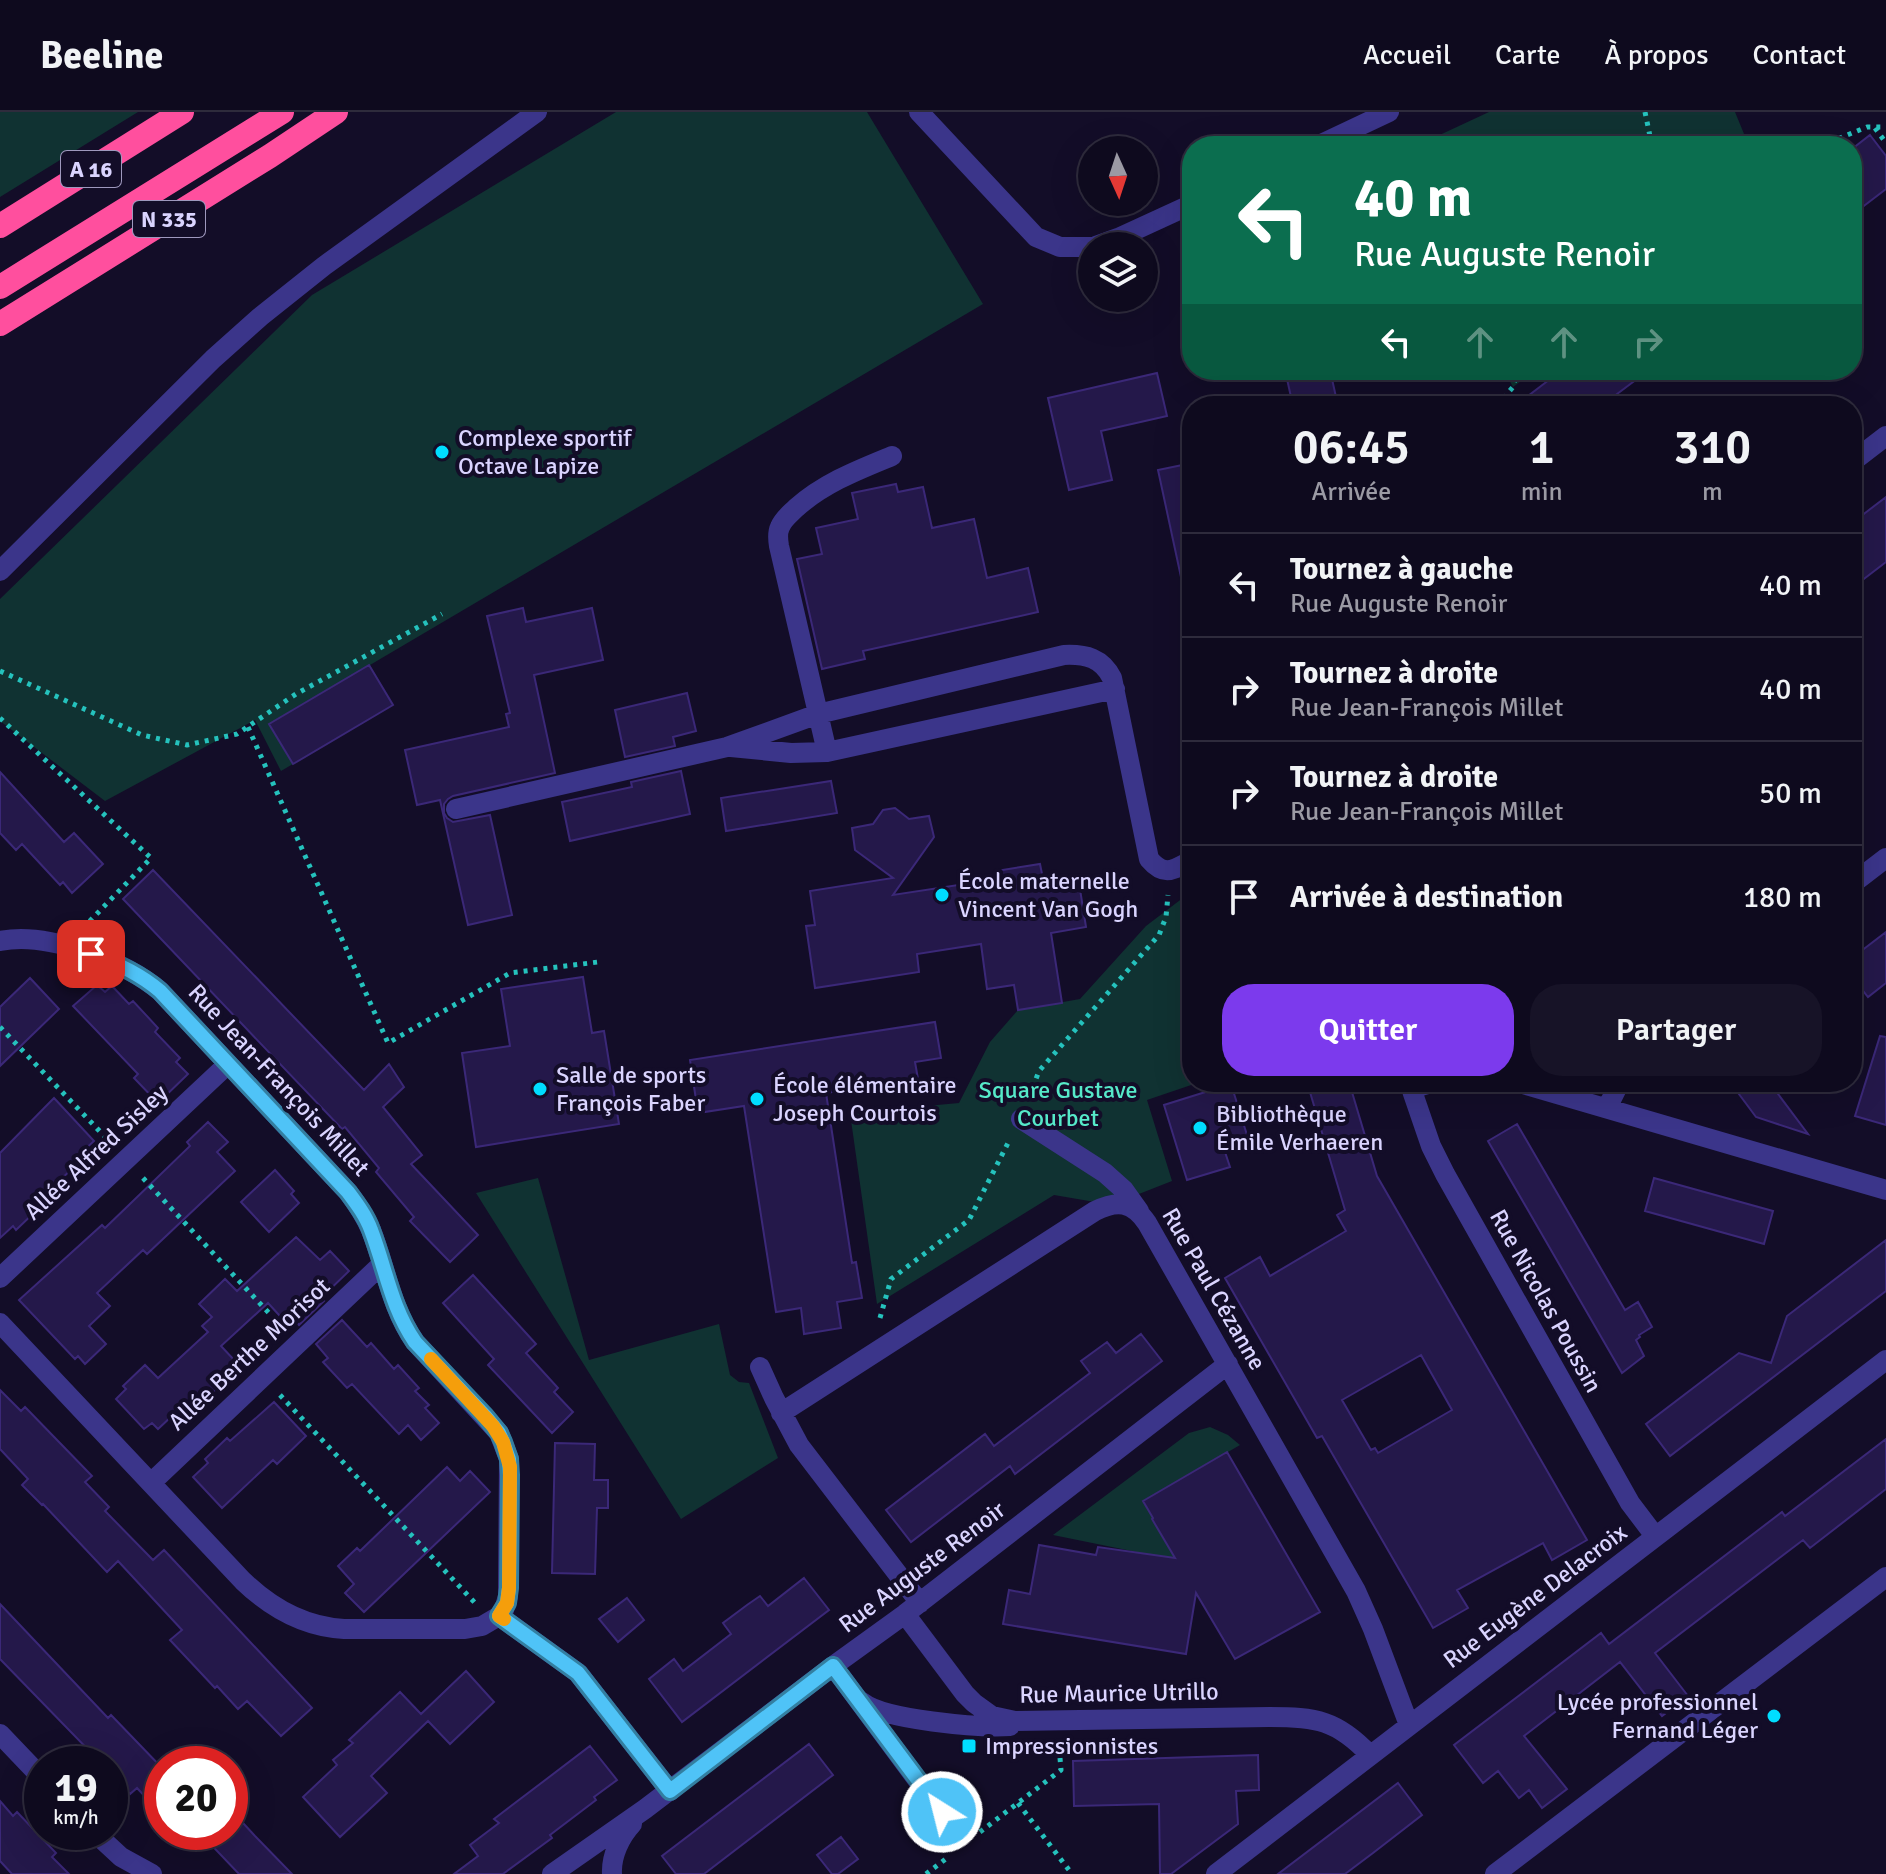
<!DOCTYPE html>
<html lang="fr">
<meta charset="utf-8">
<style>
body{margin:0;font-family:Signika,sans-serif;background:#171327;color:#f1f3f6;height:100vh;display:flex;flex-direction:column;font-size:30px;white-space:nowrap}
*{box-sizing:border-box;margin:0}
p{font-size:26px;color:#9b9aa4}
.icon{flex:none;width:44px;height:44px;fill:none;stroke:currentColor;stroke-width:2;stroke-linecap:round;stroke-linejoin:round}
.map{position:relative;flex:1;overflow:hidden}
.details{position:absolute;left:1182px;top:284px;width:680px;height:696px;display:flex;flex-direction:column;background:#0e0a1e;border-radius:32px;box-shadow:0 8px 32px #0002,0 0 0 2px #2e2b3c}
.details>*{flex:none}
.hud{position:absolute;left:1182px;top:24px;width:680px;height:244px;border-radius:32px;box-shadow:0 8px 32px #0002,0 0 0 2px #2e2b3c;background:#0b6e4f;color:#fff;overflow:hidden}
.needle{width:52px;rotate:177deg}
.controls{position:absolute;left:1078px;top:24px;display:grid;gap:16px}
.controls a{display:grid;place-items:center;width:80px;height:80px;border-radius:50%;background:#0e0a1e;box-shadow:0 8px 32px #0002,0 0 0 2px #2e2b3c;font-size:40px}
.speed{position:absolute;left:24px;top:1634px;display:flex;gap:16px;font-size:40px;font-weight:700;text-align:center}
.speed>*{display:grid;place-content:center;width:104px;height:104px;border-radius:50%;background:#0e0a1e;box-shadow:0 8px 32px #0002,0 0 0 2px #2e2b3c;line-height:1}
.speed small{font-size:20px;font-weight:400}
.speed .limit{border:12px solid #d22;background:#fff;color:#111}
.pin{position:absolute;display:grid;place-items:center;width:68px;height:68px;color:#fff;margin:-34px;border-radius:16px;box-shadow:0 4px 12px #0006}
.me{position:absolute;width:88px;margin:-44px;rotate:324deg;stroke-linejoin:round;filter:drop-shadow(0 0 6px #0008)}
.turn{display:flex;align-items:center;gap:28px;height:168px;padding:0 40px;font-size:36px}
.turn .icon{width:104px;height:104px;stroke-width:2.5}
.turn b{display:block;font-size:56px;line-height:68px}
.lanes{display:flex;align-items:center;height:76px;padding:0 40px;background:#0003;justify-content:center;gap:40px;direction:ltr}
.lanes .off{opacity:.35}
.eta{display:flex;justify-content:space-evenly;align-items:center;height:136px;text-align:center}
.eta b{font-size:48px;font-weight:600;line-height:56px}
.action{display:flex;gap:16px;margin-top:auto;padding:16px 40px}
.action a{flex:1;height:92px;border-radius:32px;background:#7c3aed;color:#fff;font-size:32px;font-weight:600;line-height:92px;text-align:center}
.action a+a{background:#171327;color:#f1f3f6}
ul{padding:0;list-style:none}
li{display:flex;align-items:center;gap:24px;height:104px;padding:0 40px;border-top:2px solid #2e2b3c}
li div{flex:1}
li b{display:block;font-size:30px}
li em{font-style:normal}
header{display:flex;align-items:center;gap:48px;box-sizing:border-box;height:112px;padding:0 40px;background:#0e0a1e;border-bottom:2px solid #2e2b3c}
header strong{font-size:38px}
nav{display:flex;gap:44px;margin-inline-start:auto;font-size:28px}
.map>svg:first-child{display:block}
.green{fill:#103232}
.building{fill:#24184a;stroke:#3b2878;stroke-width:2;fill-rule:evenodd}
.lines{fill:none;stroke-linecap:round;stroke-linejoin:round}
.path{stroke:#25c2bd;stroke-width:5;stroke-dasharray:4 6;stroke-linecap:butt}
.minor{stroke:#3b358a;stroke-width:20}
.highway{stroke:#ff4f9e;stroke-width:24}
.route-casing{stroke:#337fa1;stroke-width:20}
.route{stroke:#4fc3f7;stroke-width:14}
.slow{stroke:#f59e0b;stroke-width:14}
.poi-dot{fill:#0df;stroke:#130d28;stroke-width:3}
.labels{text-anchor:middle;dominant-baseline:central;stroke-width:8;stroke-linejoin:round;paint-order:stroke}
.shield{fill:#130d28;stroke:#9e98be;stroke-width:2}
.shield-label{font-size:22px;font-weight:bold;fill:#dad4ff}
.poi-label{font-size:24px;fill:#dad4ff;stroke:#130d28;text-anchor:start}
.street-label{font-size:24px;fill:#dad4ff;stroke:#130d28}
.park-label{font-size:24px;fill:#56e9c9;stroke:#130d28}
</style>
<header>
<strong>Beeline</strong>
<nav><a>Accueil</a><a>Carte</a><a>À propos</a><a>Contact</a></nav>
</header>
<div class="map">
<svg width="1886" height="1762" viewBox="0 0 1886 1762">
<rect width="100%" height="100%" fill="#130d28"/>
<path class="green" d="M 0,0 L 138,0 L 0,85 Z
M 616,0 L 867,0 L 983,192 L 370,553 L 393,593 L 281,659 L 255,608 L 105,689 L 0,609 L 0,487 L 312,183 Z
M 1489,0 L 1735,0 L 1749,34 L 1416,34 Z
M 1504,258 L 1536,258 L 1513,275 Z
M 1192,779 L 1192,970 L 1200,970 L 1147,988 L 1172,1069 L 1116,1091 L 1095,1090 L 1054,1083 L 877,1192 L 850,1001 L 959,991 L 990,930 L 1018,898 L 1080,887 L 1146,814 Z
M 538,1066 L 589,1248 L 719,1212 L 730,1263 L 739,1270 L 749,1271 L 778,1346 L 681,1407 L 476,1081 Z
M 1210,1315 L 1228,1323 L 1240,1333 L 1144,1389 L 1176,1448 L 1053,1423 L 1189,1321 Z"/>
<path class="building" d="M 1870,23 L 1886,44 L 1886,77 L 1852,103 L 1852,37 Z
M 1285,258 L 1330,258 L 1338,294 L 1293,294 Z
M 1562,258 L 1649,258 L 1601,294 L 1515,294 Z
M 1157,261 L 1167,304 L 1101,319 L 1112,368 L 1069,378 L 1048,286 Z
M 1192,351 L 1192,463 L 1181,465 L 1158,358 Z
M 896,372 L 898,380 L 923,375 L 932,416 L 974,407 L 987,466 L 1028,456 L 1038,500 L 863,539 L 865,547 L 822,557 L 797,447 L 822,442 L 816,416 L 858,407 L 852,381 Z
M 1886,385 L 1886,450 L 1852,476 L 1852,411 Z
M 523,496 L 526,510 L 592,496 L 603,548 L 534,563 L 555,661 L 453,684 L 448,687 L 444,692 L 444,701 L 447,706 L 453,710 L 490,703 L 512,803 L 468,813 L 440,688 L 417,693 L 405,638 L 509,615 L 506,602 L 510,601 L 487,504 Z
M 369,553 L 393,593 L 293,652 L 269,612 Z
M 687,581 L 696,619 L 673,625 L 675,634 L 625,645 L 615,598 Z
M 681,659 L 690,702 L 570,729 L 562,690 L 632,675 L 631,670 Z
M 0,660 L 64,730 L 74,721 L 103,752 L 72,781 L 63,770 L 60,773 L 22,732 L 16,738 L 0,721 Z
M 831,669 L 837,701 L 726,719 L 721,686 Z
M 895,696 L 909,707 L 929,704 L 934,725 L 893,783 L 998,767 L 996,759 L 1040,752 L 1045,777 L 1079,771 L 1086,815 L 1051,821 L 1062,891 L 1018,898 L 1014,873 L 987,877 L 981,832 L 917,842 L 919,860 L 815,876 L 806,814 L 815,813 L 810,779 L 893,766 L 855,738 L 852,716 L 873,712 L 883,698 Z
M 153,758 L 364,978 L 389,952 L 404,975 L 383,995 L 422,1043 L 411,1052 L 478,1123 L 450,1150 L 410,1109 L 414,1105 L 376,1060 L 379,1056 L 345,1015 L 342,1017 L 123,787 Z
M 1886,820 L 1886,871 L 1868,885 L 1852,865 L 1852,846 Z
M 583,865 L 592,921 L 604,919 L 619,1012 L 476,1035 L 462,941 L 510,934 L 501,877 Z
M 30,866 L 59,897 L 0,954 L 0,895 Z
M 97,873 L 105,880 L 112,874 L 129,892 L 133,889 L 158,916 L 155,920 L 180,946 L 176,950 L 188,962 L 158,991 L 134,966 L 138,962 L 73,894 Z
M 935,910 L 941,946 L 915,950 L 918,967 L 826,981 L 852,1151 L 856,1150 L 862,1186 L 837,1190 L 841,1216 L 804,1222 L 801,1196 L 776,1200 L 744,994 L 698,1001 L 690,948 Z
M 1880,924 L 1886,925 L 1886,1013 L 1855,1004 Z
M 1307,970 L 1349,970 L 1377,1064 L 1587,1428 L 1552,1448 L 1543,1431 L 1457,1478 L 1468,1496 L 1433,1516 L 1322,1324 L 1317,1326 L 1225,1166 L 1260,1145 L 1270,1164 L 1346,1119 L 1337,1103 L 1345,1098 ZM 1421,1243 L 1452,1298 L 1378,1341 L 1375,1336 L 1371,1338 L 1342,1288 Z
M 1730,970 L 1769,970 L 1808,1022 L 1756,1005 Z
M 1231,972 L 1247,1023 L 1222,1031 L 1230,1055 L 1187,1068 L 1164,993 Z
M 54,986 L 94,1029 L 69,1052 L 73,1056 L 59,1069 L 63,1073 L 16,1118 L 13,1114 L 0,1126 L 0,1041 Z
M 208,1010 L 228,1030 L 217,1040 L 235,1059 L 147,1142 L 143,1138 L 97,1181 L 110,1194 L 89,1214 L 106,1232 L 85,1252 L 78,1244 L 75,1247 L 19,1188 L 102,1113 L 105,1116 L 132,1090 L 190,1034 L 187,1030 Z
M 1517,1012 L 1625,1198 L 1638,1190 L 1652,1215 L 1639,1223 L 1640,1225 L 1636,1228 L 1644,1244 L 1622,1261 L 1488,1029 Z
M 275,1058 L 294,1079 L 291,1082 L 299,1091 L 269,1120 L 241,1090 Z
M 1654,1066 L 1773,1099 L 1764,1132 L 1645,1099 Z
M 296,1125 L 320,1148 L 330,1139 L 349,1159 L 321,1186 L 324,1189 L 299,1213 L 296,1210 L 290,1215 L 268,1191 L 221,1234 L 236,1250 L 222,1264 L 226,1267 L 205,1288 L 201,1283 L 176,1307 L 173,1303 L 158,1317 L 152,1311 L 144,1317 L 116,1287 L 126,1277 L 123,1274 L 145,1253 L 158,1266 L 208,1220 L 202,1214 L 212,1205 L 199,1192 L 225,1167 L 237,1179 Z
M 1886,1128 L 1886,1179 L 1670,1344 L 1646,1312 L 1739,1241 L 1771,1251 L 1787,1204 Z
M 473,1163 L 536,1232 L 526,1241 L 558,1276 L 554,1280 L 573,1300 L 552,1321 L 488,1253 L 494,1247 L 443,1191 Z
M 342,1208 L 367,1235 L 371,1231 L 394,1257 L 398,1253 L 419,1276 L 415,1279 L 429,1293 L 425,1296 L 439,1311 L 421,1328 L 408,1313 L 399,1322 L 352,1272 L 347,1276 L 323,1250 L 328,1246 L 316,1232 Z
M 1141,1222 L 1162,1249 L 1015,1362 L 1010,1354 L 911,1430 L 886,1398 L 985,1322 L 994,1334 L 1019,1315 L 1090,1261 L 1081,1249 L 1107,1230 L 1116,1241 Z
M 0,1278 L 21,1299 L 25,1295 L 92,1364 L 85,1370 L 109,1395 L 105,1399 L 153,1448 L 164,1438 L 312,1596 L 281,1624 L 247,1589 L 238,1597 L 217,1574 L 215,1576 L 170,1528 L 182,1518 L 118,1449 L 107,1460 L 43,1392 L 42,1393 L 22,1373 L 28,1367 L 0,1337 Z
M 274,1290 L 306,1324 L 277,1352 L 273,1348 L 222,1396 L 193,1365 L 208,1351 L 205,1347 L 227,1326 L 230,1329 Z
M 1886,1327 L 1886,1377 L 1810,1436 L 1803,1428 L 1655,1541 L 1688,1584 L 1662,1604 L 1620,1550 L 1524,1624 L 1567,1677 L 1542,1696 L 1529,1678 L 1519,1686 L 1498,1659 L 1483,1671 L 1454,1633 L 1601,1521 L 1609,1532 L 1782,1400 L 1785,1404 Z
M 555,1331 L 595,1332 L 594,1368 L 608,1368 L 608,1396 L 597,1396 L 595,1462 L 552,1461 Z
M 1227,1340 L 1320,1500 L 1235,1547 L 1196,1481 L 1186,1542 L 1003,1512 L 1009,1478 L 1030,1482 L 1039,1433 L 1096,1443 L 1098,1435 L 1175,1446 L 1152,1407 L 1153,1406 L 1143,1389 Z
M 447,1355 L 460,1369 L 470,1359 L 490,1380 L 364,1500 L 345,1481 L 354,1472 L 338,1454 L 357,1436 L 360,1439 Z
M 804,1466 L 829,1498 L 682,1610 L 649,1567 L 674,1547 L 683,1559 L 731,1522 L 723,1511 L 747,1493 L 760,1484 L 768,1494 Z
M 627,1486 L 644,1508 L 618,1530 L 599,1507 Z
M 0,1492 L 108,1606 L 111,1603 L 162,1656 L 162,1703 L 137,1676 L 130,1682 L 110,1661 L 110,1652 L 102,1652 L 0,1547 Z
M 466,1559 L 494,1590 L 450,1632 L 428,1609 L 371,1664 L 387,1681 L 340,1725 L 303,1685 L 337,1653 L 333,1648 L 353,1631 L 349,1628 L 400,1580 L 421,1602 Z
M 809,1632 L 833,1663 L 704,1762 L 676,1762 L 662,1744 Z
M 590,1634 L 617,1668 L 594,1685 L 596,1688 L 550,1723 L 552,1726 L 503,1762 L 454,1762 L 478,1744 L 470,1733 L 499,1711 L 494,1707 Z
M 1258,1643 L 1259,1678 L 1236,1679 L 1238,1712 L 1171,1762 L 1160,1762 L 1159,1692 L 1074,1694 L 1073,1649 Z
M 1398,1671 L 1422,1703 L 1373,1741 L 1345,1762 L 1278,1762 Z
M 0,1689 L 13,1704 L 17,1700 L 56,1741 L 52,1745 L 69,1762 L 12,1762 L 0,1749 Z
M 243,1711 L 255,1724 L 292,1762 L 239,1762 L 199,1720 L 234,1720 Z
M 841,1725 L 858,1747 L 838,1762 L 832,1762 L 817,1743 Z"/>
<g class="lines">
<path class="path" d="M 1645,0 L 1652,34
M 1875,16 L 1886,31
M 1820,34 L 1867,15 L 1886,15
M 1497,294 L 1513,275 L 1518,258
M 0,559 L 142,623 L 187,633 L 237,622 L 296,582 L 442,502
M 0,606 L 151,746 L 84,815
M 248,615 L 388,931 L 510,861 L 598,850
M 0,915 L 109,1029
M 1029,985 L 1039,959 L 1159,823 L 1166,805 L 1168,783
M 143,1066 L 281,1214
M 880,1206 L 891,1167 L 969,1108 L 1010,1027
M 280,1283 L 476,1492
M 1018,1691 L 1072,1762
M 980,1720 L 1061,1658 L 1059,1634
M 926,1762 L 947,1746"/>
<path class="minor" d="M 919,0 L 1036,125 L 1060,135 L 1092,135
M 1317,34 L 1389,0
M 1096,134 L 1118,126 L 1192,92
M 1852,350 L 1886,324
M 0,459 L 213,247 L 260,205 L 324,154 L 537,0
M 731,635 L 791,641 L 827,640 L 1115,577
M 827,640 L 779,434 C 778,428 777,421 780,415 C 783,407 790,402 796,396 C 824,371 858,358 892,344
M 456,697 L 727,635 L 818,602 L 1064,543 C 1086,542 1102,546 1112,566 L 1149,747 C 1165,766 1174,757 1192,748
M 1852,772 L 1886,746
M 0,829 C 47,819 124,849 160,879 L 348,1080 C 357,1092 365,1104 371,1118 C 386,1156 391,1196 415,1230 L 499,1321 L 509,1347 L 508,1484 L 504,1498 L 499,1504 L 482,1514 L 465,1517 L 344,1517 C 305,1515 271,1496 243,1469 L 0,1211
M 1409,970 L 1431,1034 L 1445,1062 L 1630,1391 L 1655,1424
M 1516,970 L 1886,1078
M 1411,977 L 1435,970
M 1607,996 L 1620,970
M 1021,1007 L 1105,1061 L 1124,1078 L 1139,1099
M 0,1166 L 228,952
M 760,1255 L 774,1286 L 799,1333 L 920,1491
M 781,1301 L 1095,1099 C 1117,1088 1132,1089 1147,1111 L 1356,1479 L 1373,1517 L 1409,1613
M 152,1370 L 382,1152
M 905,1502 L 965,1582 L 974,1591 L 992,1604 L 1015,1609 L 1269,1605 C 1316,1605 1337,1608 1370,1643
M 499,1504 L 578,1561 L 670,1679
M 833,1554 L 958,1723
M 862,1590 C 884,1608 979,1616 1010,1614
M 0,1622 L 42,1666
M 94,1720 L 121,1745 L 152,1762
M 552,1762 L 645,1697 L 833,1554 L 905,1502 L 1228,1252
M 612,1762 C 611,1744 620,1725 632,1712
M 1216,1762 L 1886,1248
M 1495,1762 L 1886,1465"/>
<path class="highway" d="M 0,114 L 182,0
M 0,175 L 282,0
M 0,212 L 270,44 L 336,0"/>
</g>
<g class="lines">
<g class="route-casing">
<path id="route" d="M 91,842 C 117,851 140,862 160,879 L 348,1080 C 357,1092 366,1104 371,1118 C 386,1157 391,1195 415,1230 L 485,1304 L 499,1321 L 503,1330 L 509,1347 L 510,1363 L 509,1476 L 507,1491 L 499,1504 L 578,1561 L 670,1679 L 833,1554 L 942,1700"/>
</g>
<use href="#route" class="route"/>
<path class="slow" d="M 431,1247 L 493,1314 L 503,1330 L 510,1355 L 509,1476 L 507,1491 L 499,1504 L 504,1507"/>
</g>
<g class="poi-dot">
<circle cx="442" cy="340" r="8"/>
<circle cx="942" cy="783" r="8"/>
<circle cx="540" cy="977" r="8"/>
<circle cx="757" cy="987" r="8"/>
<circle cx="1200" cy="1016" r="8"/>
<circle cx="1774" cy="1604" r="8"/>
<rect x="961" y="1626" width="16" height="16" rx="4"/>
</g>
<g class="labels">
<g class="shield">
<rect x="61" y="39" width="60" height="36" rx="6"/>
<rect x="133" y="89" width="72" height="36" rx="6"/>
</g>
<g class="shield-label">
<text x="91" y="57">A 16</text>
<text x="169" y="107">N 335</text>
</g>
<g class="poi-label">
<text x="458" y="326">Complexe sportif<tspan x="458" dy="28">Octave Lapize</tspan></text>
<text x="958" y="769">École maternelle<tspan x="958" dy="28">Vincent Van Gogh</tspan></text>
<text x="556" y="963">Salle de sports<tspan x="556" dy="28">François Faber</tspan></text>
<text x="773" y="973">École élémentaire<tspan x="773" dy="28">Joseph Courtois</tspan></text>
<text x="1216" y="1002">Bibliothèque<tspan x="1216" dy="28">Émile Verhaeren</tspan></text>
<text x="1758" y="1590" text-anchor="end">Lycée professionnel<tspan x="1758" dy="28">Fernand Léger</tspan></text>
<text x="985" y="1634">Impressionnistes</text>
</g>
<g class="street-label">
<text transform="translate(279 968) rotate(47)">Rue Jean-François Millet</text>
<text transform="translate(96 1040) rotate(-43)">Allée Alfred Sisley</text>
<text transform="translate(1214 1177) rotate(60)">Rue Paul Cézanne</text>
<text transform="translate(1546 1189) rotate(61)">Rue Nicolas Poussin</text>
<text transform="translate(249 1242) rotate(-43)">Allée Berthe Morisot</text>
<text transform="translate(922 1455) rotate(-37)">Rue Auguste Renoir</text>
<text transform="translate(1535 1484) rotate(-37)">Rue Eugène Delacroix</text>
<text transform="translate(1119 1581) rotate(-1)">Rue Maurice Utrillo</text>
</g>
<g class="park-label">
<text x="1058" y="978">Square Gustave<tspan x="1058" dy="28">Courbet</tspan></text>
</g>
</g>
</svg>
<div class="controls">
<a><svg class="needle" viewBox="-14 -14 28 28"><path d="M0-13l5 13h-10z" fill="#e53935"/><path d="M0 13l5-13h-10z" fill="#9b9aa4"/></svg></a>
<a><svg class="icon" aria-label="layers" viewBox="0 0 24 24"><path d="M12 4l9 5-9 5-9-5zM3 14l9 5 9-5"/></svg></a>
</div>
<div class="speed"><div>19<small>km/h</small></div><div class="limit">20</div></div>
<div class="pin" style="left:91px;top:842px;background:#d93025"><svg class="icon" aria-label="arrive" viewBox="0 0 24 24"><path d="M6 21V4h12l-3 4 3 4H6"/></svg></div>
<svg class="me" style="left:942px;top:1700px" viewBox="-20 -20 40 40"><circle r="17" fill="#4fc3f7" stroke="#fff" stroke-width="3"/><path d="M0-11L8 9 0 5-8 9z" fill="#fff"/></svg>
<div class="hud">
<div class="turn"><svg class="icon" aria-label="left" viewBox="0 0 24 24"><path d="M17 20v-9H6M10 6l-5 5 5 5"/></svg><div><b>40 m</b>Rue Auguste Renoir</div></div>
<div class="lanes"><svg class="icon" aria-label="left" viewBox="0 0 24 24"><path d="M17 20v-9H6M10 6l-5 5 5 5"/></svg><svg class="icon off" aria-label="ahead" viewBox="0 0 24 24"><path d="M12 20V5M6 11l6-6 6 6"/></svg><svg class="icon off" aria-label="ahead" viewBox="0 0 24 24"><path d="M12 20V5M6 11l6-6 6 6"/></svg><svg class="icon off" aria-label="right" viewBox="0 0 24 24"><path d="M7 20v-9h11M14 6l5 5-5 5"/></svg></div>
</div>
<section class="details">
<div class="eta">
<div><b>06:45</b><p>Arrivée</p></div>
<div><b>1</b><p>min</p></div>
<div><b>310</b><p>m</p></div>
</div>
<ul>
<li><svg class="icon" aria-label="left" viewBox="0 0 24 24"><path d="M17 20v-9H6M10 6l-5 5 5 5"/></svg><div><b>Tournez à gauche</b><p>Rue Auguste Renoir</p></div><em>40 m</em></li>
<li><svg class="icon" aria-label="right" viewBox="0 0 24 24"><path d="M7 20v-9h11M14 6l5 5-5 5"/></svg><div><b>Tournez à droite</b><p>Rue Jean-François Millet</p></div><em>40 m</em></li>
<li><svg class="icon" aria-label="right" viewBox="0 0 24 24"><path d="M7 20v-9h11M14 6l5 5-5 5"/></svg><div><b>Tournez à droite</b><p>Rue Jean-François Millet</p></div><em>50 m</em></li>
<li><svg class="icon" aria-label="arrive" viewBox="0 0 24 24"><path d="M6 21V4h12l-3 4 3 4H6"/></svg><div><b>Arrivée à destination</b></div><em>180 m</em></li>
</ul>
<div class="action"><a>Quitter</a><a>Partager</a></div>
</section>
</div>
